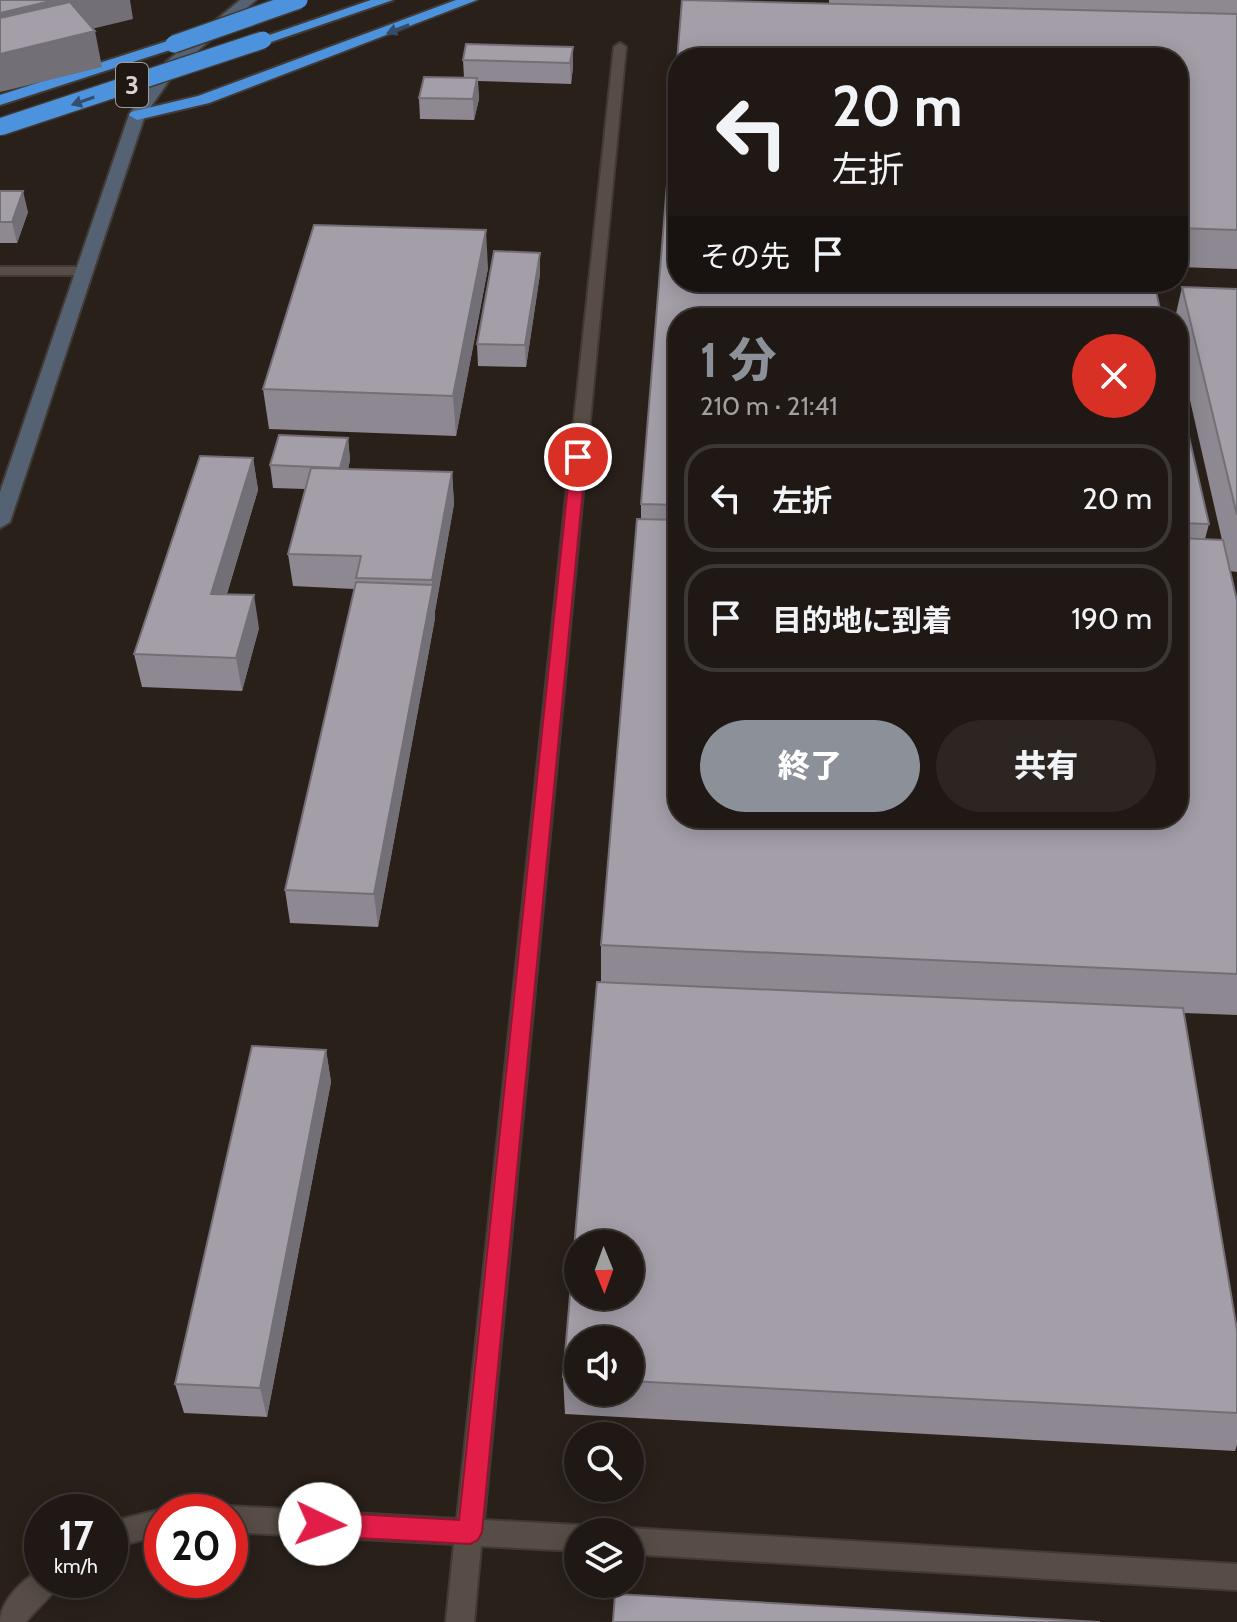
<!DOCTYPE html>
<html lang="ja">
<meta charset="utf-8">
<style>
body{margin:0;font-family:Cabin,"Noto Sans JP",sans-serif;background:#2c2522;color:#f1f3f6;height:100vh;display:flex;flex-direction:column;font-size:30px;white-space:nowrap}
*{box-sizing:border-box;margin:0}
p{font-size:26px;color:#a1a0a0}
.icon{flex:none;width:44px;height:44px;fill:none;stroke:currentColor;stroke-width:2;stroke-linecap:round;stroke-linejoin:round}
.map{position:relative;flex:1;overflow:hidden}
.details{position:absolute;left:668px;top:308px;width:520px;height:520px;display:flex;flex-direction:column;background:#1f1814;border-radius:32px;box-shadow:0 4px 20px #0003,0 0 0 2px #3c3734}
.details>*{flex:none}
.top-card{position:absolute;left:668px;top:48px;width:520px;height:244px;border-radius:32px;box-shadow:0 4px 20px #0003,0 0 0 2px #3c3734;background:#1f1814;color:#f1f3f6;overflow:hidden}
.needle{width:52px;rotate:179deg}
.fabs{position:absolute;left:564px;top:1230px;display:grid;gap:16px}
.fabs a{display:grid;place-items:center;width:80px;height:80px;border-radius:50%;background:#1f1814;box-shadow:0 4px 20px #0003,0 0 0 2px #3c3734;font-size:40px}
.speed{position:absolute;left:24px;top:1494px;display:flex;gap:16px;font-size:40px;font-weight:700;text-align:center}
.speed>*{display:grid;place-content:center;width:104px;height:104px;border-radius:50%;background:#1f1814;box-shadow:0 4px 20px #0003,0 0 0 2px #3c3734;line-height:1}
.speed small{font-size:20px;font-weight:400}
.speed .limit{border:12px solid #d22;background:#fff;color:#111}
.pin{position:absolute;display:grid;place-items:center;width:68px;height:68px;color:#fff;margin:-34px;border:4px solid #fff;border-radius:50%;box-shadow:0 2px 8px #0007}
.me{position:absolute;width:88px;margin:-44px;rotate:93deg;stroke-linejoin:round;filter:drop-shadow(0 0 6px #0008)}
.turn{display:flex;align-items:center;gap:28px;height:168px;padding:0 32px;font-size:36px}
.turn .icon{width:104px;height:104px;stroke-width:2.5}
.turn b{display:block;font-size:56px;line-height:68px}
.then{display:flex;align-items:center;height:76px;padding:0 32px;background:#0003;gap:16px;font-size:30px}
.round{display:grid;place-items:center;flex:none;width:84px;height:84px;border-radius:42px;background:#2c2522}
.head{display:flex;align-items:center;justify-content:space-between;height:136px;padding:0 32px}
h1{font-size:48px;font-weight:800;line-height:60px;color:#8c9099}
.button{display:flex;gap:16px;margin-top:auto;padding:16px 32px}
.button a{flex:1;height:92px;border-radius:48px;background:#8c9099;color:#fff;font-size:32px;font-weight:800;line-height:92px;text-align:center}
.button a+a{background:#2c2522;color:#f1f3f6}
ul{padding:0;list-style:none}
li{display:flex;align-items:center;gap:24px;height:108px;margin:0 16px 12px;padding:0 16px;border:4px solid #3c3734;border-radius:32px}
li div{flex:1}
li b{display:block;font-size:30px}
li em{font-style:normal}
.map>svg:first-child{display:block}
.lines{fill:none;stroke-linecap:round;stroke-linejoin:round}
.lane-casing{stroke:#413a35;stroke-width:4}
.secondary-casing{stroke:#413a35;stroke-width:4}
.highway-casing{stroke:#413a35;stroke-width:4}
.lane{fill:#574d46;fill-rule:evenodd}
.secondary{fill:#546273;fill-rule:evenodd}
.highway{fill:#4c92dd;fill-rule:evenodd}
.highway-bridge-casing{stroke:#413a35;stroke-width:20;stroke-linecap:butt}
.highway-bridge{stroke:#4c92dd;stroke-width:17}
.wall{fill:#8d8891;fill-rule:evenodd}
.shaded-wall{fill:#736f76}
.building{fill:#a49ea9;stroke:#736f76;stroke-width:2;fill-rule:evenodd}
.oneway{fill:#334e6d}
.route{fill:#e11d48;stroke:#92132f;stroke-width:2}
.labels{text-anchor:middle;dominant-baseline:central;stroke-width:8;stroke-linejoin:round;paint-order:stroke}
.shield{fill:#1f1711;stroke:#a19a96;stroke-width:2}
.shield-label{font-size:26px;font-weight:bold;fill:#d9d2cf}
</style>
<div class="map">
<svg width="1237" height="1622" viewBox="0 0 1237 1622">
<rect width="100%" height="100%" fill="#29201a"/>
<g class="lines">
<g class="lane-casing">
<path id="lane" d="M 620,43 L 626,47 L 484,1520 L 578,1525 L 589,1532 L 578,1532 L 578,1551 L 481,1546 L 474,1622 L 446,1622 L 454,1544 L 230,1532 L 230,1512 L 220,1512 L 230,1506 L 457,1519 L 614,47 Z
M 0,267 L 82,267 L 89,271 L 82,275 L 0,275 Z
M 162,1509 L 169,1512 L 162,1512 L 162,1535 L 110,1548 L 110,1522 Z
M 630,1528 L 1237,1564 L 1237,1590 L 630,1554 L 630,1532 L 620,1532 Z
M 42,1569 L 42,1580 L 61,1580 C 54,1596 37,1607 26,1622 L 0,1622 C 0,1601 24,1578 42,1569 Z"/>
</g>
<g class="secondary-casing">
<path id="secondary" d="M 240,0 L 256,0 L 178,68 L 145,115 L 10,522 L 0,528 L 0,492 L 129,115 L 166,62 Z"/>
</g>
<g class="highway-casing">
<path id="highway" d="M 371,0 L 393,0 L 268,43 L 263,45 L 255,40 Z
M 456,0 L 477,0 L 209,103 L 137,120 L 129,115 L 131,112 L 198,96 Z
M 174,39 L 179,41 L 179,47 L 0,105 L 0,95 Z"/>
</g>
<use href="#lane" class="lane"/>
<use href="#secondary" class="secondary"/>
<use href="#highway" class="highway"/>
<g class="highway-bridge-casing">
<path id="highway-bridge" d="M 174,44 L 299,0
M 0,127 L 263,40"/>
</g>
<use href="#highway-bridge" class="highway-bridge"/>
</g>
<path class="wall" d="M 682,0 L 829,4 L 829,0 L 1237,0 L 1237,269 L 1178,267 L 1178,58 L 678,58 L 678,282 L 1154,282 L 1162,318 L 678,318 L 678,818 L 1178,818 L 1178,389 L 1209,524 L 1205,539 L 1222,540 L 1178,348 L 1178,318 L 1175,318 L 1182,287 L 1237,289 L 1237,572 L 1230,571 L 1237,601 L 1237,1015 L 1184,1013 L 1237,1330 L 1237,1445 L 1235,1451 L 565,1414 L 563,1377 L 597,982 L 601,982 L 601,945 L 637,519 L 641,519 L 641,504 ZM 578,1244 L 630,1244 L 630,1296 L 578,1296 ZM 578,1340 L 630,1340 L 630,1392 L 578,1392 Z
M 573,47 L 573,67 L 571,84 L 478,81 L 479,99 L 474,120 L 420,119 L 419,98 L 464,78 L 463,60 Z
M 0,191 L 28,212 L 17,243 L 0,243 Z
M 488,268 L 456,436 L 269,429 L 263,389 Z
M 540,274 L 526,367 L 478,366 L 477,344 Z
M 348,438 L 350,460 L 348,469 L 452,472 L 454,504 L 435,611 L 435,618 L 378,927 L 290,923 L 285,890 L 354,589 L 293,586 L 288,554 L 305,489 L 273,488 L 270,465 Z
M 253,458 L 258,490 L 227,594 L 259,628 L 242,691 L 142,687 L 134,654 Z
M 326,1050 L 331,1082 L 267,1417 L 184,1413 L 175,1384 Z"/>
<path class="shaded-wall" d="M 55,0 L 130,0 L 133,19 L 0,51 L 0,13 Z
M 95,31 L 102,67 L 0,92 L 0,54 Z
M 573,47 L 573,67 L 571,84 L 570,63 Z
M 477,78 L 479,99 L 474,120 L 473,99 Z
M 23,191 L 28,212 L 17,243 L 12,222 Z
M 486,230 L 488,268 L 456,436 L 453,396 Z
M 540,253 L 540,274 L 526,367 L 525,345 Z
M 348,438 L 350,460 L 343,490 L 340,468 Z
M 253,458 L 258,490 L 217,626 L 211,594 Z
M 452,472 L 454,504 L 435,611 L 435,618 L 378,927 L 374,894 L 432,587 L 432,580 Z
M 254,595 L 259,628 L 242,691 L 236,658 Z
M 326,1050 L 331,1082 L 267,1417 L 260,1388 Z"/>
<path class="building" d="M 0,0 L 55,0 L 0,13 Z
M 682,0 L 1237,14 L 1237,230 L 1178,228 L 1178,58 L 678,58 L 678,282 L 1154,282 L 1162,318 L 678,318 L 678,505 L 641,504 Z
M 70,2 L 95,31 L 0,54 L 0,18 Z
M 466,44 L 573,47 L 570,63 L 463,60 Z
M 424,77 L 477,78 L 473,99 L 419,98 Z
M 0,191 L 23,191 L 12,222 L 0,222 Z
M 314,225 L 486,230 L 453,396 L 263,389 Z
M 494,251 L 540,253 L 525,345 L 477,344 Z
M 1182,287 L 1237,289 L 1237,515 Z
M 1178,389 L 1209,524 L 1178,523 Z
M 279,435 L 348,438 L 340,468 L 270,465 Z
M 200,456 L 253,458 L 211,594 L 254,595 L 236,658 L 134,654 Z
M 311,468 L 452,472 L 432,580 L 356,578 L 361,556 L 288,554 Z
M 637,519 L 678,520 L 678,818 L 1178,818 L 1178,538 L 1223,540 L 1237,601 L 1237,974 L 601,945 Z
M 356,582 L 433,585 L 374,894 L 285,890 Z
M 597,982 L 1183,1008 L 1237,1330 L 1237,1413 L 630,1381 L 630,1340 L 578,1340 L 578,1378 L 563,1377 ZM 578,1244 L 630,1244 L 630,1296 L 578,1296 Z
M 252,1046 L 326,1050 L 260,1388 L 175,1384 Z
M 615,1594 L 1100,1622 L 613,1622 Z"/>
<defs><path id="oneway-solid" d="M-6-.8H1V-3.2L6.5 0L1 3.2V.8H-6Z" transform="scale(2)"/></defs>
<g class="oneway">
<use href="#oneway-solid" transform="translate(398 29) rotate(159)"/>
<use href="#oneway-solid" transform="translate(83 101) rotate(161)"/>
</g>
<path class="route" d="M 578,453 L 586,457 L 482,1532 L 478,1540 L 470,1544 L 320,1536 L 311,1532 L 308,1524 L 311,1516 L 320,1512 L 459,1520 L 571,457 Z"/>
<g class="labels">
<rect class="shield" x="116" y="63" width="32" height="44" rx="6"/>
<g class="shield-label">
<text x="132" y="85">3</text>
</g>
</g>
</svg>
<div class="fabs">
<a><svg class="needle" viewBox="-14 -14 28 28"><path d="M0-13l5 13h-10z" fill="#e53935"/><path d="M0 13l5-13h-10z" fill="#a1a0a0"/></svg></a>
<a><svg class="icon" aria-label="sound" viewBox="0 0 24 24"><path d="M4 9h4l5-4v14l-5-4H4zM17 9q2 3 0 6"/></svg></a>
<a><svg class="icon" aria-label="search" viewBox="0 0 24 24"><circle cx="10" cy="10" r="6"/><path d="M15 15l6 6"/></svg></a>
<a><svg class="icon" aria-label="layers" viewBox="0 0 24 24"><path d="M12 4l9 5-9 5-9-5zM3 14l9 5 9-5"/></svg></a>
</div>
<div class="speed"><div>17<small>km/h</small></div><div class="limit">20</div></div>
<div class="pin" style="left:578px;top:457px;background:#d93025"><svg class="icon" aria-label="arrive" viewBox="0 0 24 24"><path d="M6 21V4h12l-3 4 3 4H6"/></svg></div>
<svg class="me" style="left:320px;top:1524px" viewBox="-20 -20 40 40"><circle r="19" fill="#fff"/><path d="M0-13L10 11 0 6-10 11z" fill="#e11d48"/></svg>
<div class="top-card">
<div class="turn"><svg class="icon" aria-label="left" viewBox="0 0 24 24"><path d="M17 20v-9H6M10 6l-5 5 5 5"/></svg><div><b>20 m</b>左折</div></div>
<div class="then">その先<svg class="icon" aria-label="arrive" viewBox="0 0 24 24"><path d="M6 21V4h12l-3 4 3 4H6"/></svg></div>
</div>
<section class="details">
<div class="head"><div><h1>1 分</h1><p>210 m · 21:41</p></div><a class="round" style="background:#d93025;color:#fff"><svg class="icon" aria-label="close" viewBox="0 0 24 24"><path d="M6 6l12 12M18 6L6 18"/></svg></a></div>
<ul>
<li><svg class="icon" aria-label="left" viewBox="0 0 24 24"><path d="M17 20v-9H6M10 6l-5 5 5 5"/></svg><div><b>左折</b></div><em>20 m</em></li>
<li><svg class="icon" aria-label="arrive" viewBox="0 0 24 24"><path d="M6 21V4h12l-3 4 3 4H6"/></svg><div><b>目的地に到着</b></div><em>190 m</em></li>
</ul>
<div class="button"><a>終了</a><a>共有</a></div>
</section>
</div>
